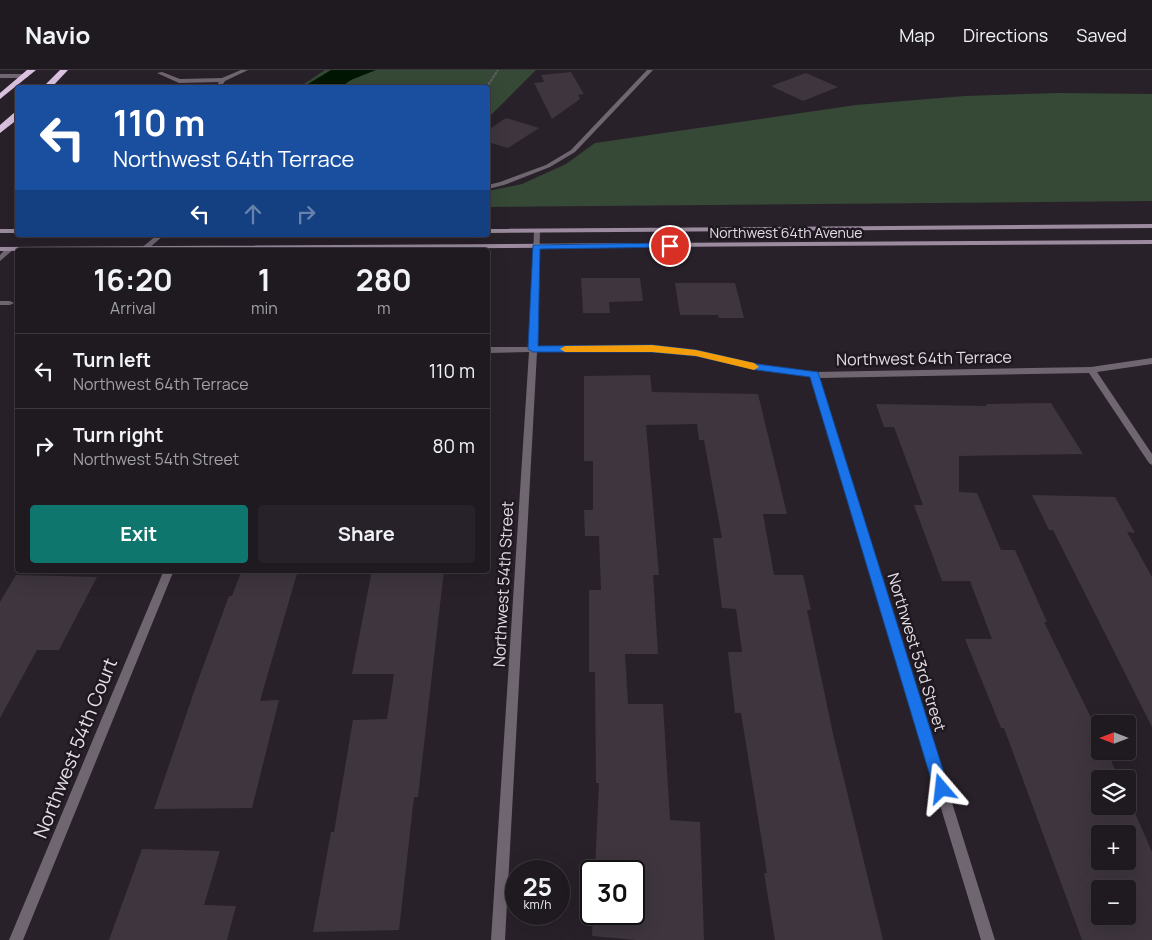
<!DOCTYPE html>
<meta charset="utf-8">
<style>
body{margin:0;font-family:Manrope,sans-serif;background:#272229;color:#f1f3f6;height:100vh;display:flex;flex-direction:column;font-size:19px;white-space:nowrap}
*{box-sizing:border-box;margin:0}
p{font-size:16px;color:#a1a0a5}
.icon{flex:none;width:28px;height:28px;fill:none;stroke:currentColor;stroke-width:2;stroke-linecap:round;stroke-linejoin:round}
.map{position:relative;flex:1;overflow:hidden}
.sheet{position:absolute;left:15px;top:178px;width:475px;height:325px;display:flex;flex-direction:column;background:#1f1920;border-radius:5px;box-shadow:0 5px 20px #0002,0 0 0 1px #3c383e}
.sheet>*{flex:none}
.guide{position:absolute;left:15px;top:15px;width:475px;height:152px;border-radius:5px;box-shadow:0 5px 20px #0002,0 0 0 1px #3c383e;background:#1a4fa0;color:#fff;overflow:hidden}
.needle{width:32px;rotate:270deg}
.tools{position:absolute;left:1091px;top:645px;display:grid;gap:10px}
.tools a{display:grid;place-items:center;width:45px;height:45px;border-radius:5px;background:#1f1920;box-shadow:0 5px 20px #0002,0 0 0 1px #3c383e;font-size:25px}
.speed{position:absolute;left:505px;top:790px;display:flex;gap:10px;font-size:25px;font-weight:700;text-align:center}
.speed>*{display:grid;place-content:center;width:65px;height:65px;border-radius:50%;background:#1f1920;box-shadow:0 5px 20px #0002,0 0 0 1px #3c383e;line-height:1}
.speed small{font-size:12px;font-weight:400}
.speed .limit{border:2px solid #111;border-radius:8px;background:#fff;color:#111}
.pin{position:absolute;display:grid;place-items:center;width:42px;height:42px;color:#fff;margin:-21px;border:2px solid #fff;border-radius:50%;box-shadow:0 1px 5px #0007}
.me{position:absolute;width:55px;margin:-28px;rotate:343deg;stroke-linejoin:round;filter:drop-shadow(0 0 4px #0008)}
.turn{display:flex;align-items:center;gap:18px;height:105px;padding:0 15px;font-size:22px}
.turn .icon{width:65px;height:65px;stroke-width:2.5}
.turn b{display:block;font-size:35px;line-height:42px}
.lanes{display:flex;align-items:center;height:48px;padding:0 15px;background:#0003;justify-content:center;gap:25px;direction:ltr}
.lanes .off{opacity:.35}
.eta{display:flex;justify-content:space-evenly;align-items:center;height:85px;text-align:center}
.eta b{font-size:30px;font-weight:700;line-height:35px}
.action{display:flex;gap:10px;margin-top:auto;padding:10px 15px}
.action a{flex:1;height:58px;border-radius:5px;background:#0f766e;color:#fff;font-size:20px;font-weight:700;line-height:58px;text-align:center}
.action a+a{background:#272229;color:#f1f3f6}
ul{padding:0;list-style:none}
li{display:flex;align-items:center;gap:15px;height:75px;padding:0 15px;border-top:1px solid #3c383e}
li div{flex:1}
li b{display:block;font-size:19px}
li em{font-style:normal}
header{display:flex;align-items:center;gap:30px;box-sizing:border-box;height:70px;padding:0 25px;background:#1f1920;border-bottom:1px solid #3c383e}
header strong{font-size:24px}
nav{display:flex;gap:28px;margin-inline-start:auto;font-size:18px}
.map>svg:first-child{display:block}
.green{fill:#364936}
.water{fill:#021703}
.building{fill:#3e353f;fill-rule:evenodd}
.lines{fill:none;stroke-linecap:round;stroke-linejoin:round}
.path{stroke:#645d65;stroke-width:2;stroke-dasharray:3 1;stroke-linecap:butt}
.lane{fill:#706672;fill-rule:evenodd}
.street{fill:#706672;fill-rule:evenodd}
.secondary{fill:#9c8b9f;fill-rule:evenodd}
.highway{fill:#dcc2e1;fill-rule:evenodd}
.route{fill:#1a73e8;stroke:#114b97}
.slow{fill:#f59e0b}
.labels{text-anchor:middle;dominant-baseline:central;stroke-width:5;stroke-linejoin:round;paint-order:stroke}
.far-street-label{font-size:14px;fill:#e3dee4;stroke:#1f1820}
.street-label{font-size:16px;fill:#e3dee4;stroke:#1f1820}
.near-street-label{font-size:19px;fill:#e3dee4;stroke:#1f1820}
</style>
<header>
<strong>Navio</strong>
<nav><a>Map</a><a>Directions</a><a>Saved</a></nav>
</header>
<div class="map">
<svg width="1152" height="870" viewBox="0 0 1152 870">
<rect width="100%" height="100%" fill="#29212a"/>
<path class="green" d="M 325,0 L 536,0 L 488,48 L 488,18 L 298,18 Z
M 1059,23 L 1152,24 L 1152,131 L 488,137 L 488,121 L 522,114 L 566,94 L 595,73 L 856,35 L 965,26 Z"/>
<path class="water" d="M 331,0 L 376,0 L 351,10 L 341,17 L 303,17 Z"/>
<path class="building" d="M 571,2 L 584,24 L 578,25 L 580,29 L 552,49 L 534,13 L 544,12 L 541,5 Z
M 806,3 L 838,17 L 803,31 L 771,16 Z
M 506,48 L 539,58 L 508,78 L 488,72 L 488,60 Z
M 581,208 L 640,208 L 643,231 L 609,232 L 610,243 L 583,243 Z
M 675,213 L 735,213 L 744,248 L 719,248 L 718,245 L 680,245 Z
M 650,305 L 652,322 L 758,324 L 787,444 L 763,444 L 774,505 L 803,505 L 811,540 L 807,540 L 833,664 L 883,870 L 775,870 L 764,803 L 767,803 L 741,643 L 735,643 L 728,582 L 742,582 L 736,539 L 722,538 L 713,468 L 722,468 L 704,370 L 699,370 L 697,354 L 646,355 L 659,505 L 653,505 L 658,584 L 625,584 L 628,634 L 663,634 L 670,750 L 700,752 L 704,870 L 636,870 L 592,866 L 593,844 L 634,844 L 634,801 L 595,801 L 599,713 L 596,713 L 595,602 L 589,602 L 589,520 L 601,520 L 599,466 L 585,466 L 584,440 L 593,440 L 593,391 L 584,391 L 584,306 Z
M 1051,333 L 1083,384 L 959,386 L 959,422 L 977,423 L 1001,480 L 1015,480 L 1047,552 L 1044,552 L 1100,666 L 1100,681 L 1107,681 L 1119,709 L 1100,709 L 1100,736 L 1128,736 L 1128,727 L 1152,782 L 1152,870 L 1082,870 L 1004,658 L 1001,658 L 965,569 L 992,569 L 970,511 L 942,511 L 914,435 L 923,435 L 894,357 L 884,357 L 876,334 L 987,336 L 986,334 ZM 1100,764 L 1128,764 L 1128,791 L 1100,791 ZM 1100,819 L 1128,819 L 1128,846 L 1100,846 Z
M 1032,425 L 1115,427 L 1135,463 L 1127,462 L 1152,507 L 1152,657 L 1053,460 L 1049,460 Z
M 242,500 L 298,500 L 260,631 L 279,630 L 252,738 L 154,739 L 196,616 L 229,526 L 232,526 Z
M 372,500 L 444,500 L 418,727 L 414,727 L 399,860 L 313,862 L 331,762 L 334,762 L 353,650 L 387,649 L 394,604 L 352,604 Z
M 16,505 L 97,507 L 59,580 L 37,580 L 0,648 L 0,532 Z
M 142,779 L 220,781 L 204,835 L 236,836 L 227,870 L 109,870 Z"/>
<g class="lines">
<path class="path" d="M 486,18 L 498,0"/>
<path class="lane" d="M 0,4 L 26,4 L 29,6 L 26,8 L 0,8 Z
M 157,165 L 164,165 L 147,180 L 139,180 Z
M 7,177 L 14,179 L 0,191 L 0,185 Z
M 0,231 L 10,231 L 14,233 L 10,235 L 0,235 Z"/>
<path class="street" d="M 241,0 L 248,0 L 225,11 L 220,18 L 215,18 L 219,12 L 179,13 L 157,3 L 162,2 L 180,9 L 222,8 Z
M 647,0 L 653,0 L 575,82 L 550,97 L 504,115 L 488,119 L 488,115 L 500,112 L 546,95 L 571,80 Z
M 537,159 L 540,161 L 537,277 L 652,276 L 696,280 L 757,294 L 814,302 L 1091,297 L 1152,288 L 1152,294 L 1097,302 L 1152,384 L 1152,395 L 1149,393 L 1089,303 L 819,308 L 995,870 L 981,870 L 810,307 L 757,300 L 696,286 L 652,282 L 537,282 L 505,870 L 491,870 L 529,282 L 488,283 L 488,277 L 529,277 L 534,161 Z
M 164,500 L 174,500 L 23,870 L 9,870 Z"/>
<path class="secondary" d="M 1152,154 L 1152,158 L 488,163 L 488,159 Z
M 0,159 L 18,159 L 18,163 L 0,163 Z
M 1152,170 L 1152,174 L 0,181 L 0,177 Z"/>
<path class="highway" d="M 27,0 L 36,0 L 0,29 L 0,23 Z
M 60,0 L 68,0 L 51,18 L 42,18 Z
M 15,42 L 18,42 L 18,49 L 0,63 L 0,55 Z"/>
</g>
<path class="route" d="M 670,173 L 675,176 L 673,177 L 540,179 L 538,276 L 652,275 L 696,280 L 757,294 L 818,302 L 949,719 L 947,725 L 942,727 L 936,725 L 934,719 L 810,307 L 757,300 L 696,286 L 652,282 L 533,282 L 528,279 L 533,175 Z"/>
<path class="slow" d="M 652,275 L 696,280 L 754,293 L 759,297 L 754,300 L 696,286 L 652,282 L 565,282 L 560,279 L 565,276 Z"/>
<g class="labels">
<g class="far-street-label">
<text x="786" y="162">Northwest 64th Avenue</text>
</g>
<g class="street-label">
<text transform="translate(924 288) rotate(-1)">Northwest 64th Terrace</text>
<text transform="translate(503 514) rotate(-87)">Northwest 54th Street</text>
<text transform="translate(917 582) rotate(73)">Northwest 53rd Street</text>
</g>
<g class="near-street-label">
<text transform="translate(75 678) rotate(-68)">Northwest 54th Court</text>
</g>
</g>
</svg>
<div class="tools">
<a><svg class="needle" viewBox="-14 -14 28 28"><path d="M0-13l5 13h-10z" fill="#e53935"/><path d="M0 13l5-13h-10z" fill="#a1a0a5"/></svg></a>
<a><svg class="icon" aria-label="layers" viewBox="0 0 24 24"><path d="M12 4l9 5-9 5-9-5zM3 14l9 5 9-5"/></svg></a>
<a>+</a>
<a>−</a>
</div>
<div class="speed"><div>25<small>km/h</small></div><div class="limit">30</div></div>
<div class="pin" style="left:670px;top:176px;background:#d93025"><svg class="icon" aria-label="arrive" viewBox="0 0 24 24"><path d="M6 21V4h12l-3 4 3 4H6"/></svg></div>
<svg class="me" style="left:942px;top:719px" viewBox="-20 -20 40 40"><path d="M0-17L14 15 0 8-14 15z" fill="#1a73e8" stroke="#fff" stroke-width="4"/></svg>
<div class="guide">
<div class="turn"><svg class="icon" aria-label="left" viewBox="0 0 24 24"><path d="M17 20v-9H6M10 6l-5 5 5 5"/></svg><div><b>110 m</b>Northwest 64th Terrace</div></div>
<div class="lanes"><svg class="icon" aria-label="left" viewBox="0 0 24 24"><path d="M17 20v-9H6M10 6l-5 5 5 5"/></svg><svg class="icon off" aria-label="ahead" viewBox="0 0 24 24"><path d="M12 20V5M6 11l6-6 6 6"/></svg><svg class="icon off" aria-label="right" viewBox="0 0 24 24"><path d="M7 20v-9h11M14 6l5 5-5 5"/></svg></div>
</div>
<section class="sheet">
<div class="eta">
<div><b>16:20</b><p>Arrival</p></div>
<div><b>1</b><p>min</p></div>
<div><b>280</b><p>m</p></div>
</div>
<ul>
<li><svg class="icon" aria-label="left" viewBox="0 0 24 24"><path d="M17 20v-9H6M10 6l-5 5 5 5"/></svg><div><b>Turn left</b><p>Northwest 64th Terrace</p></div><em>110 m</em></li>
<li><svg class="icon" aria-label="right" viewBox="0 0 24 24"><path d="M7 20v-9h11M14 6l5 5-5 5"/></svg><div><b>Turn right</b><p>Northwest 54th Street</p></div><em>80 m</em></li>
</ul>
<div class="action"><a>Exit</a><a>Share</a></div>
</section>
</div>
